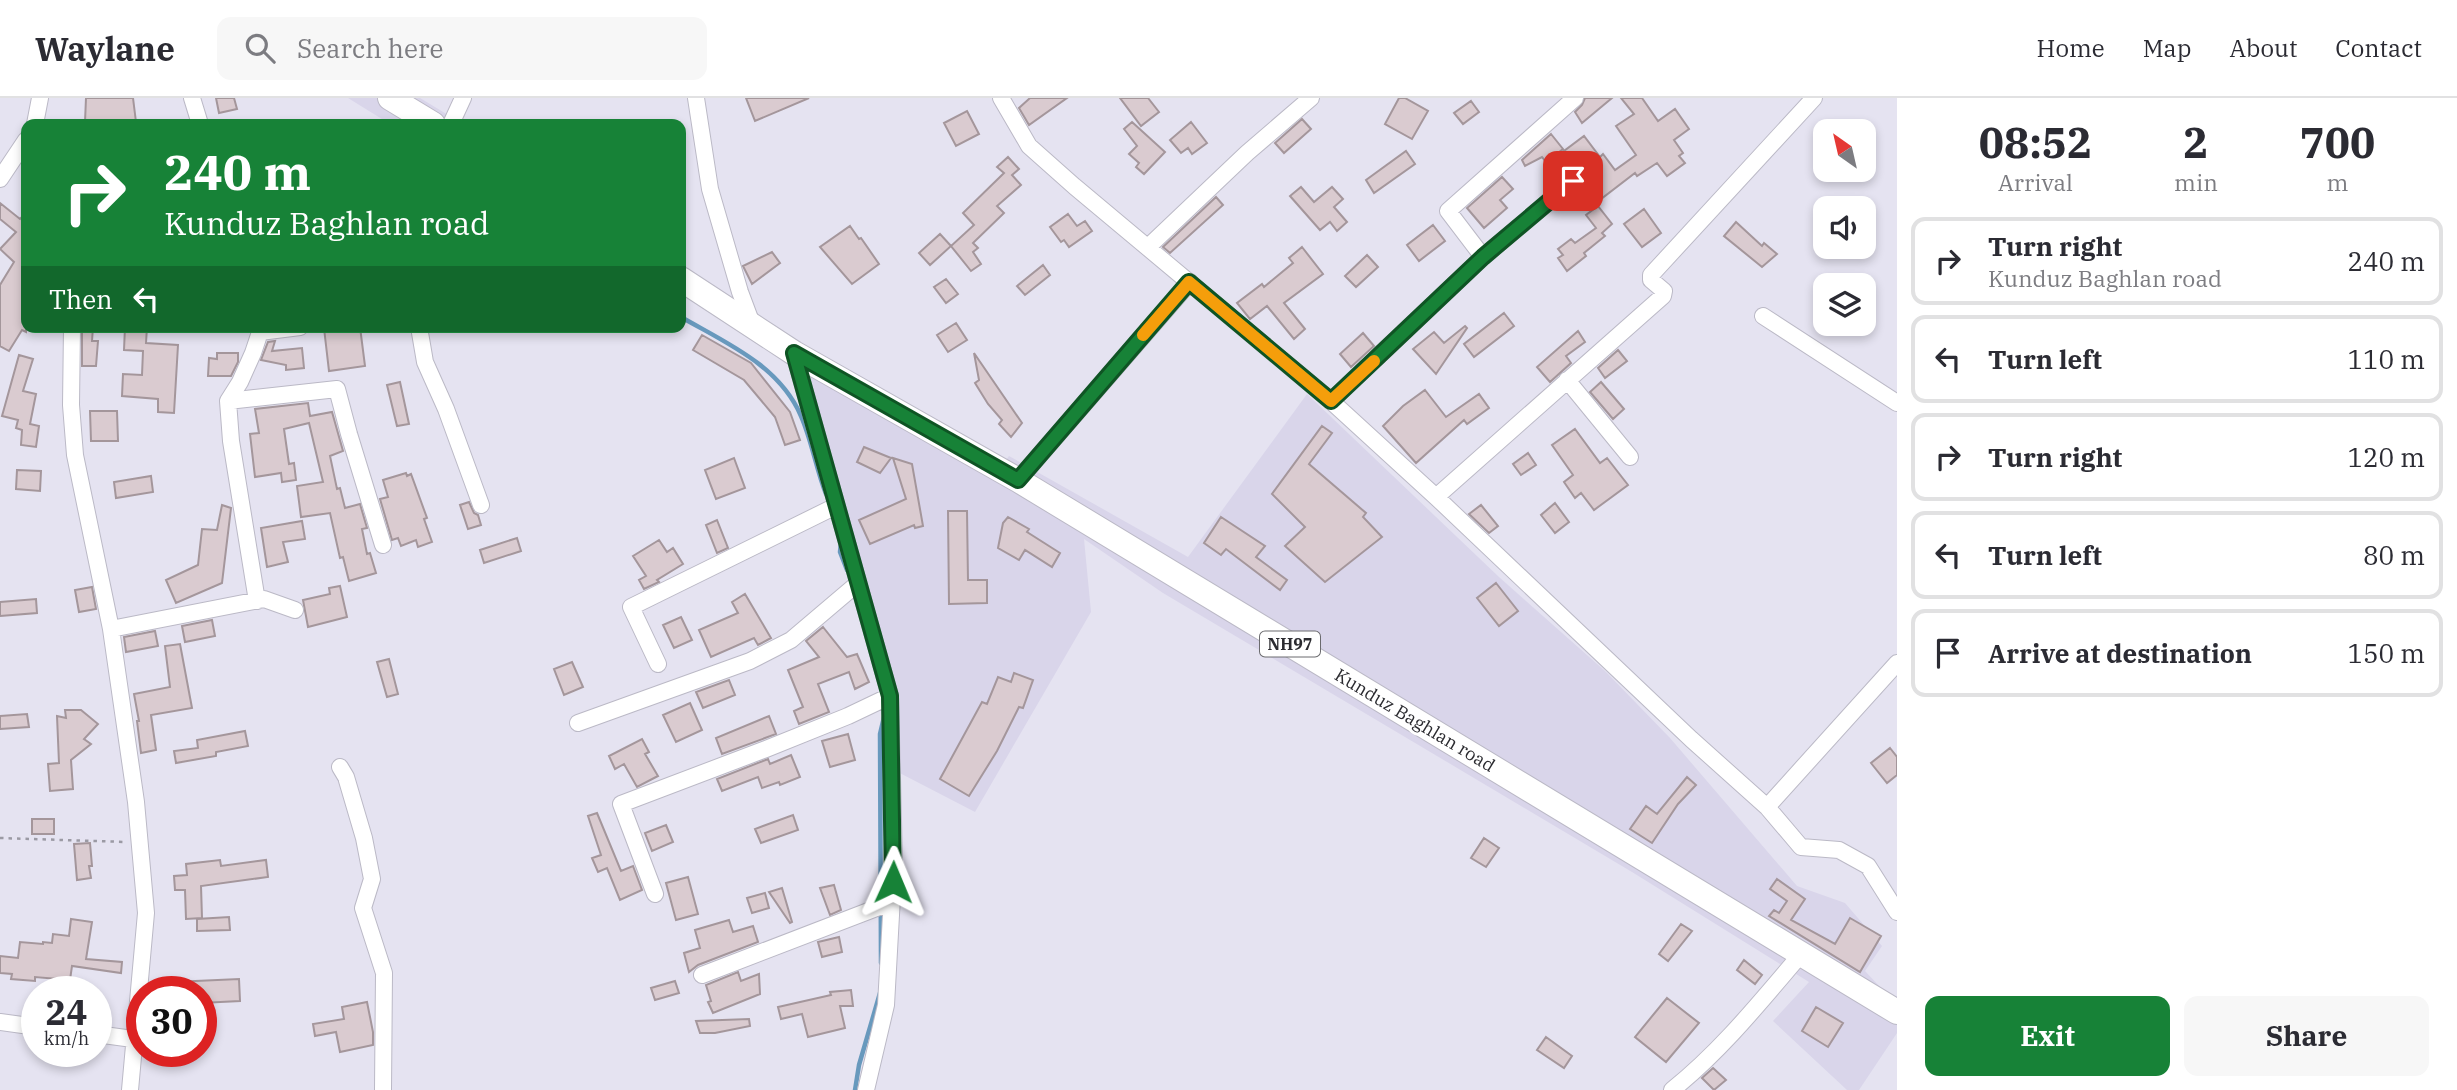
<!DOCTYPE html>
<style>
body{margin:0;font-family:"IBM Plex Serif",serif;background:#f7f7f7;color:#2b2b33;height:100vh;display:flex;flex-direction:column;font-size:26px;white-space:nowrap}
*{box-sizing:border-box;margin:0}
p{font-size:23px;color:#7c7c81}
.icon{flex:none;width:38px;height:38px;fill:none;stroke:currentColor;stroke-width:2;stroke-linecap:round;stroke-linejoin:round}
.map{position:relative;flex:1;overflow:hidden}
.drawer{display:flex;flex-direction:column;background:#fff;width:560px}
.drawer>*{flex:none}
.hud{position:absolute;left:21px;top:21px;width:665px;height:214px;border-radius:14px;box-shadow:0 4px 10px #0003;background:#178237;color:#fff;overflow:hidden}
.needle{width:46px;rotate:326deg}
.fabs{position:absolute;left:1813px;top:21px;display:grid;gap:14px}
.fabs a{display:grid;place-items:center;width:63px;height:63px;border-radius:14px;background:#fff;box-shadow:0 4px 10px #0003;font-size:35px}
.speed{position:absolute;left:21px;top:878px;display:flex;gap:14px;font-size:35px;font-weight:700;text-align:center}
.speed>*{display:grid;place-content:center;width:91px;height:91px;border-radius:50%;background:#fff;box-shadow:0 4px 10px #0003;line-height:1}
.speed small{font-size:18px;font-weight:400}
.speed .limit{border:10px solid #d22;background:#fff;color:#111}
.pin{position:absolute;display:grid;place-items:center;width:60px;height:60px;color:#fff;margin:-30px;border-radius:14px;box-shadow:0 4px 10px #0006}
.me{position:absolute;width:77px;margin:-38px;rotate:1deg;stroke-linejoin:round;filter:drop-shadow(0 0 5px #0008)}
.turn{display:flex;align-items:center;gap:24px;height:147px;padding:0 28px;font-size:32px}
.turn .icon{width:91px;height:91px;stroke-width:2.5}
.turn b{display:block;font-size:49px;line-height:60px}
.then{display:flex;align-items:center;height:66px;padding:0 28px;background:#0003;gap:14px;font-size:26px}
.eta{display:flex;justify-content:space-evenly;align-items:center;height:119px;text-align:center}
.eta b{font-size:42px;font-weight:700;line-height:49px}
.cta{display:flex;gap:14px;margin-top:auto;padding:14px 28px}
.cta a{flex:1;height:80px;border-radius:14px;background:#178237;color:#fff;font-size:28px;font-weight:700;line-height:80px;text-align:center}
.cta a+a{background:#f7f7f7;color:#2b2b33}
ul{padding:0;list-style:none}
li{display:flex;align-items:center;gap:21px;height:88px;margin:0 14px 10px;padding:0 14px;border:4px solid #e1e1e2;border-radius:14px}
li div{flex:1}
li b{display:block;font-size:26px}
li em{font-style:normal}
header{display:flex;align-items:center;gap:42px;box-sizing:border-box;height:98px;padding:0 35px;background:#fff;border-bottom:2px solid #e1e1e2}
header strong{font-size:33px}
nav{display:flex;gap:38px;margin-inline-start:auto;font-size:24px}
.search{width:490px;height:63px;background:#f7f7f7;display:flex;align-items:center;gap:18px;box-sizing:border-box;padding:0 24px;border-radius:14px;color:#7c7c81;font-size:26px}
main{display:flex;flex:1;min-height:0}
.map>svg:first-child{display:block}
.built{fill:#d9d5ea}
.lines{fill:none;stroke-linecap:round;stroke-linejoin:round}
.stream{stroke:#6899bd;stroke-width:4.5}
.building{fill:#dacbd0;stroke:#a4969b;stroke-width:2}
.minor-casing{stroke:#bbb9c6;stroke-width:18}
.highway-casing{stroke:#bbb9c6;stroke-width:26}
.path{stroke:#9b9aa4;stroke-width:2.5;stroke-dasharray:3.5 5;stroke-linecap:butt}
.minor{stroke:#fff;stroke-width:16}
.highway{stroke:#fff;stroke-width:24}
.route-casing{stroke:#0f5424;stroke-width:18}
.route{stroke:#178237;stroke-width:12}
.slow{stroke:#f59e0b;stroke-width:12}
.labels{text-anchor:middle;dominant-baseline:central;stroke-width:6;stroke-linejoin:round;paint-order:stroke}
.shield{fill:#fff;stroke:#6b6b6e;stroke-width:2}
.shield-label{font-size:16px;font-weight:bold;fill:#2b2b30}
.street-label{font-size:18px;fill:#2b2b30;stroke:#fff}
</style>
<header>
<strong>Waylane</strong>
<div class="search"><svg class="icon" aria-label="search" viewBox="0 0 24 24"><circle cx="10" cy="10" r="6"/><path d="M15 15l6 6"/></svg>Search here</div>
<nav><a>Home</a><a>Map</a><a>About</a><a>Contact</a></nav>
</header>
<main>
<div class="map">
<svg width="1897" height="992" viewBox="0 0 1897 992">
<rect width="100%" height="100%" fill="#e5e3f1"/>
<path class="built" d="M 348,0 L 420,0 L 463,26 L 390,26 Z
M 797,248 L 1002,367 L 1009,358 L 1188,459 L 1307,296 L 1499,479 L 1605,573 L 1670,640 L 1797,788 L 1845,805 L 1882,848 L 1865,873 L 1897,907 L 1897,935 L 1859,992 L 1847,992 L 1773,923 L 1809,884 L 1632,774 L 1163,495 L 1084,441 L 1091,514 L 975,714 L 892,671 L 896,599 Z"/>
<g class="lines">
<path class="stream" d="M 681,219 C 726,245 779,267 801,318 C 812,343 816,371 826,396
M 841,444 L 840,454 L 847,472
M 881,865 L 880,636 L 884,619
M 855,992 L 859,967 L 880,895"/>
</g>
<path class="building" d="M 86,0 L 133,0 L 136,24 L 130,26 L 85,24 Z
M 216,0 L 234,0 L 237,11 L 219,15 Z
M 746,0 L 809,0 L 755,23 Z
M 1030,0 L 1067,0 L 1029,27 L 1019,10 Z
M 1120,0 L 1148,0 L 1159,14 L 1141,28 Z
M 1399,0 L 1405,0 L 1428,13 L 1412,41 L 1385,26 Z
M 1585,0 L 1612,0 L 1582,25 L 1575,14 L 1582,7 Z
M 1621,0 L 1642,0 L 1658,23 L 1675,11 L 1689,31 L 1674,42 L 1683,55 L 1679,58 L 1685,65 L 1667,78 L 1657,65 L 1637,78 L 1635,75 L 1601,101 L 1564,53 L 1584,38 L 1600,59 L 1603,56 L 1615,72 L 1636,57 L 1616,28 L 1634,16 Z
M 1471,3 L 1479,14 L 1463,26 L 1454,15 Z
M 967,13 L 979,36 L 956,48 L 944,25 Z
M 1302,21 L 1311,31 L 1284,55 L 1275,45 Z
M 1132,24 L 1165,54 L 1144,76 L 1136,69 L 1139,65 L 1129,56 L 1137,48 L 1124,31 Z
M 1191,24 L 1207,45 L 1192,56 L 1188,50 L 1181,55 L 1170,42 Z
M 1551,36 L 1563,51 L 1546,64 L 1542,59 L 1525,68 L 1522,62 Z
M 1406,53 L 1415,66 L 1374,95 L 1366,82 Z
M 1008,59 L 1019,71 L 1012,77 L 1021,87 L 997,108 L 1004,115 L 973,145 L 978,150 L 973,154 L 981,166 L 971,173 L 951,148 L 974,127 L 963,115 L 1004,75 L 997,69 Z
M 1502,79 L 1513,91 L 1500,102 L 1507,110 L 1484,130 L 1467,110 Z
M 1301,89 L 1314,104 L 1332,89 L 1343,101 L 1334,109 L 1347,124 L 1337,133 L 1330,124 L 1320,132 L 1290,98 Z
M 1216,99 L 1223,107 L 1170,155 L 1163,149 Z
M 0,105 L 20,121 L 26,115 L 26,234 L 22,232 L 9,253 L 0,248 L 0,187 L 14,164 L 0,151 L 16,134 L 0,121 Z
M 1598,108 L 1612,126 L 1602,135 L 1605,138 L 1584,155 L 1586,158 L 1567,173 L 1558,160 L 1563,157 L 1558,151 L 1571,141 L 1575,145 L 1596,130 L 1586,117 Z
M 1644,111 L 1661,135 L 1642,149 L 1624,126 Z
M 1068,116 L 1077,128 L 1085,123 L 1092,133 L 1069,149 L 1064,142 L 1061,144 L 1050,129 Z
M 1736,124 L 1762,148 L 1764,145 L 1777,156 L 1762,169 L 1724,138 Z
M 1433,127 L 1445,143 L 1419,163 L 1407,147 Z
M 850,128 L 859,141 L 861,140 L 879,166 L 852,186 L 820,149 Z
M 940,136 L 951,148 L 930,167 L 919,155 Z
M 1302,149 L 1323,176 L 1284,205 L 1305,231 L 1294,241 L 1267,208 L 1250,221 L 1237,205 L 1262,186 L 1264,189 L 1293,165 L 1289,160 Z
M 772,154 L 780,165 L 752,186 L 743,168 Z
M 1367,157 L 1378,169 L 1356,189 L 1345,178 Z
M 1043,167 L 1050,177 L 1025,197 L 1017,188 Z
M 946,181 L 958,196 L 946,205 L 934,189 Z
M 1504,215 L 1514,228 L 1474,259 L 1464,246 Z
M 956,225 L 967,242 L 948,254 L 937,237 Z
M 1465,228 L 1467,230 L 1436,276 L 1413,251 L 1434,234 L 1444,245 Z
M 82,229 L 93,229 L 92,243 L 98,243 L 96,268 L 82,268 Z
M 125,229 L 147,229 L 146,245 L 178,247 L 174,315 L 158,314 L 158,301 L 122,298 L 123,276 L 142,277 L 143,253 L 124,252 Z
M 360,229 L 365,268 L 329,273 L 324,230 Z
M 1578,233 L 1585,244 L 1566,258 L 1571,265 L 1550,284 L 1537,269 Z
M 1363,235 L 1374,248 L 1351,269 L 1340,256 Z
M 702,237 L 751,265 L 790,314 L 800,342 L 785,347 L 775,319 L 744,282 L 693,252 Z
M 275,243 L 272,253 L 302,250 L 304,270 L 286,272 L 286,267 L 261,262 L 268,244 Z
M 1618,252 L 1627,263 L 1605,280 L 1598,270 Z
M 217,255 L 238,255 L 238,264 L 231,278 L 208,278 L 209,260 L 217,261 Z
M 974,255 L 1022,325 L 1011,339 L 999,326 L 1002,322 L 988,306 L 975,285 L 979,282 Z
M 19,257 L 33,261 L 23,293 L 36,296 L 30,326 L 39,328 L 36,349 L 21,347 L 22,332 L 16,330 L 18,322 L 2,318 Z
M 400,284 L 409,326 L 397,328 L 387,287 Z
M 1601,284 L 1624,311 L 1613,321 L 1590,294 Z
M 1425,292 L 1446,319 L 1479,296 L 1489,310 L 1467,326 L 1464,322 L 1416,365 L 1383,328 L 1403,308 Z
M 308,305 L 310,318 L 332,314 L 343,353 L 330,358 L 337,391 L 340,390 L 345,410 L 360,406 L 367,430 L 362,431 L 367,456 L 370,455 L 376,475 L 349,483 L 343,459 L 340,460 L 330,415 L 301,419 L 297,388 L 323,384 L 309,325 L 284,331 L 289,366 L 294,365 L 296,382 L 282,384 L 281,375 L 255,379 L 250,336 L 259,335 L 255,311 Z
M 90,313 L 117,313 L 118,343 L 91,343 Z
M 1322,328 L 1332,335 L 1309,366 L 1366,415 L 1363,419 L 1382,439 L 1325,484 L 1285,448 L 1305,429 L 1272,396 Z
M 1575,331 L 1600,365 L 1607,360 L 1628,387 L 1594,412 L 1581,395 L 1575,400 L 1564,384 L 1573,377 L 1552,347 Z
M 864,349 L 891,360 L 880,375 L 857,364 Z
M 1528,355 L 1536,367 L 1521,377 L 1513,366 Z
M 734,360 L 745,390 L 716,401 L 705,372 Z
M 893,360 L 912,366 L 923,428 L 915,430 L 914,427 L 870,446 L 859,422 L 906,401 Z
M 17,372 L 41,373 L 40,393 L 16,391 Z
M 406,375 L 407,378 L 411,376 L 427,420 L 424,421 L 432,444 L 418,449 L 416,442 L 401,448 L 398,440 L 392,442 L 380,401 L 388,399 L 383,382 Z
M 151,378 L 153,394 L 116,400 L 114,384 Z
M 469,404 L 474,415 L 478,417 L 481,427 L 468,431 L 460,407 Z
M 1555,405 L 1569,424 L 1555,435 L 1541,417 Z
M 222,407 L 231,410 L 222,485 L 176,505 L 166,482 L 198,467 L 202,431 L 217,432 Z
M 1481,407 L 1498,428 L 1489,435 L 1469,416 Z
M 948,413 L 967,413 L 968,482 L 987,482 L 987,505 L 949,506 Z
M 1008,419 L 1029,431 L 1027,434 L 1060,455 L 1052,469 L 1025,452 L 1019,462 L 998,450 L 1003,425 Z
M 1221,419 L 1265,448 L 1256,459 L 1287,482 L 1280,492 L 1226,451 L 1221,457 L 1204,445 Z
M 717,422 L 728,450 L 717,455 L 706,427 Z
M 302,423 L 305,441 L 283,444 L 288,464 L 267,469 L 261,430 Z
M 517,440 L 521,453 L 484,465 L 480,452 Z
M 659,442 L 667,454 L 673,450 L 683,466 L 657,482 L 659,484 L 644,491 L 639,482 L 646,478 L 633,458 Z
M 1496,485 L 1518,513 L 1499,528 L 1477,500 Z
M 340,488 L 347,519 L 308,529 L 303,502 L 330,496 L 329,490 Z
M 92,489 L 96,511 L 79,514 L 75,492 Z
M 745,496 L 771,540 L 758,547 L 754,540 L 711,559 L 699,532 L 738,515 L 732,504 Z
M 36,501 L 37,515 L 0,518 L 0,504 Z
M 681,519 L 692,542 L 674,550 L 663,527 Z
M 212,522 L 215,538 L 185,544 L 182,528 Z
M 823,529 L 847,559 L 857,556 L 869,584 L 855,591 L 849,574 L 818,586 L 829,614 L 799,626 L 794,613 L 803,609 L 788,572 L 819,559 L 806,543 Z
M 155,533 L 158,548 L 126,554 L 124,539 Z
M 180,546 L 192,610 L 151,617 L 156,652 L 141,655 L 137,623 L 139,623 L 134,596 L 170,589 L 165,548 Z
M 389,561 L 398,596 L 387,599 L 377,564 Z
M 572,564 L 583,589 L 564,597 L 554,571 Z
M 1014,575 L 1033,582 L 1023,610 L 1019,609 L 997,653 L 969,698 L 940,681 L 982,604 L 987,606 L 998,579 L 1011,584 Z
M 729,582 L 735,597 L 703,610 L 696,594 Z
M 690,605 L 702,632 L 676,644 L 663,617 Z
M 65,612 L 81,612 L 98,626 L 84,641 L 91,646 L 71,662 L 73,691 L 50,693 L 48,666 L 59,665 L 57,618 L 66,620 Z
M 27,616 L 29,629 L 0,631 L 0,618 Z
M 769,618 L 776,636 L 722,656 L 716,640 Z
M 245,633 L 248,648 L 216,654 L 216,658 L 176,665 L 174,653 L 198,650 L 197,642 Z
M 848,636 L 855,662 L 830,669 L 822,643 Z
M 642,641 L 649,654 L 645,656 L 658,678 L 637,689 L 624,666 L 615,671 L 609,658 Z
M 1890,650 L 1897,659 L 1897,677 L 1887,685 L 1871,665 Z
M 791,657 L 800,679 L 780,687 L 779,684 L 762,690 L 758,679 L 722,693 L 717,681 L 768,661 L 770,666 Z
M 1687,679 L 1696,687 L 1678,706 L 1652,745 L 1630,731 L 1646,708 L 1657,716 Z
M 597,715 L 621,773 L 633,768 L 642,792 L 620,802 L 607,770 L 598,774 L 592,760 L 601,757 L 588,718 Z
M 793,717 L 798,732 L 761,745 L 755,731 Z
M 32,721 L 54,721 L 54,736 L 32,736 Z
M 666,727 L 673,744 L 652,753 L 645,735 Z
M 1484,740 L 1499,750 L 1486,769 L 1471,760 Z
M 90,745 L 92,768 L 89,768 L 91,780 L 77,782 L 74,746 Z
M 220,762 L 221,768 L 266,762 L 268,779 L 201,788 L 202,820 L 186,821 L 185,792 L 175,792 L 174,778 L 187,777 L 186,766 Z
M 688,779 L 698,816 L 676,822 L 666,785 Z
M 1777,781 L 1805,801 L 1791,822 L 1835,846 L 1850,820 L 1881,838 L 1860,874 L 1769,818 L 1774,812 L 1779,815 L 1787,803 L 1770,791 Z
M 834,787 L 841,812 L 830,817 L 820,790 Z
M 782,790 L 792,824 L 790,825 L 769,794 Z
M 765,795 L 769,810 L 752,815 L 747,800 Z
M 229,819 L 230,832 L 197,833 L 197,821 Z
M 71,821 L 92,824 L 86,861 L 122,864 L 121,875 L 72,868 L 70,882 L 35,879 L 35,883 L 11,881 L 12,876 L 0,875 L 0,858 L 18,860 L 20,844 L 43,846 L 43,844 L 52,845 L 53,836 L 69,838 Z
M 729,822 L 733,834 L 753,828 L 758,844 L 698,867 L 689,874 L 684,855 L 700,850 L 695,832 Z
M 1681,826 L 1692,833 L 1668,863 L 1659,856 Z
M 839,839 L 842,854 L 822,859 L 818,844 Z
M 1744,862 L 1762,877 L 1755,886 L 1737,872 Z
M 738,874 L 741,883 L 759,876 L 760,896 L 713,915 L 708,904 L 711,903 L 706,887 Z
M 239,881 L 240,903 L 201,905 L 201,894 L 174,894 L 174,884 Z
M 675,883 L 679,895 L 655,902 L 651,890 Z
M 851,892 L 853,908 L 840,908 L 845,930 L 808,939 L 802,916 L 781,921 L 778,909 L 831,897 L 830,894 Z
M 1667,900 L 1699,925 L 1666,964 L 1635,939 Z
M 367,904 L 373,934 L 373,947 L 340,954 L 336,934 L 315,938 L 313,926 L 344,921 L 342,909 Z
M 1816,909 L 1843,925 L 1828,949 L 1802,933 Z
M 749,921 L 750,928 L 715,935 L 700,935 L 696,923 Z
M 1546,939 L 1572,958 L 1564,970 L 1537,952 Z
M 1713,970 L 1726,982 L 1714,992 L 1702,980 Z"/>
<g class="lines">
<g class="minor-casing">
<path id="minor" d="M 192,0 L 200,26
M 696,0 L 710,91 L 740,194 L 752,226
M 1001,0 L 1029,48 L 1074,88 L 1331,303 L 1436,399 L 1691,641 L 1767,709 L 1801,749 L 1839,752 L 1868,768 L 1897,814
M 35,26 L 40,0
M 451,26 L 463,0
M 0,81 L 26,42
M 1148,149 L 1247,55 L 1311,0
M 1483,159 L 1448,113 L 1575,0
M 1763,218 L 1897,305
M 72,229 L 71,307 L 75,357 L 111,531 L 136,704 L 146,815 L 130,992
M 419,229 L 425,264 L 446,311 L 481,407
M 260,234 L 300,229
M 794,255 L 890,598 L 894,763 L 886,907 L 866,992
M 1567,282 L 1630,359
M 228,303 L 337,291 L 349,336 L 383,447
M 1331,303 L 1483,159 L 1573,83
M 1018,382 L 1190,184
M 1436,399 L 1663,198 L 1664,193 L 1651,182 L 1651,177 L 1814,0
M 257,503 L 231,343 L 228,303 L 240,284 L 253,255 L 260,234 L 259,229
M 111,531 L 264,501 L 295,512
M 658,566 L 631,509 L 836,408
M 578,625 L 750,563 L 791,542 L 857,486
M 340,669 L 346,679 L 364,740 L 372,781 L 363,810 L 384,875 L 383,992
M 1767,709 L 1897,565
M 655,796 L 621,706 L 766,651 L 848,618 L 890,598
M 702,877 L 892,804
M 0,924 L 37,929
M 96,936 L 133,941
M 1672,992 C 1721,953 1761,903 1802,855"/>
</g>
<g class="highway-casing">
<path id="highway" d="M 390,0 L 433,26
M 681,181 L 794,255 L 1018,382 L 1897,914"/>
</g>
<path class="path" d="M 0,740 L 126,744"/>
<use href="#minor" class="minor"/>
<use href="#highway" class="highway"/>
</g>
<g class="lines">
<g class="route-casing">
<path id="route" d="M 893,784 L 890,598 L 794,255 L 1018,382 L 1189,184 L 1331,303 L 1483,159 L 1573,83"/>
</g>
<use href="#route" class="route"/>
<path class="slow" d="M 1143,237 L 1189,184 L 1331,303 L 1374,263"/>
</g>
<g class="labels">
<rect class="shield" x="1260" y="533.5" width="60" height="25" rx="5"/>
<g class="shield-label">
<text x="1290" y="546">NH97</text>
</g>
<g class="street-label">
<text transform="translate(1415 622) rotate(31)">Kunduz Baghlan road</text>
</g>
</g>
</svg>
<div class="fabs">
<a><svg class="needle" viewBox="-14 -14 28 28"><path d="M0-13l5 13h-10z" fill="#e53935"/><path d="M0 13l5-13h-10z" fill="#7c7c81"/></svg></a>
<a><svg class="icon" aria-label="sound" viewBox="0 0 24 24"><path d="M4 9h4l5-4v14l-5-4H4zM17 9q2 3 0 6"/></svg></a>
<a><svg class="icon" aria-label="layers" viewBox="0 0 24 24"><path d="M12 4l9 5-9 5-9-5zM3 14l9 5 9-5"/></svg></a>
</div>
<div class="speed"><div>24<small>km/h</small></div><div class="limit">30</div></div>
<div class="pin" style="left:1573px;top:83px;background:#d93025"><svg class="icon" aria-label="arrive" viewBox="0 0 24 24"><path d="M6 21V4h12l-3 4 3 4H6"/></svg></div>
<svg class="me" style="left:893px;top:784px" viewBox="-20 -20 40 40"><path d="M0-17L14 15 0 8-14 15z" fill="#178237" stroke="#fff" stroke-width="4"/></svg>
<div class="hud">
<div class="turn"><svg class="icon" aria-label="right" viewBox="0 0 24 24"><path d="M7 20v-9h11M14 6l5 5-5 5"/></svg><div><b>240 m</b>Kunduz Baghlan road</div></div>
<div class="then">Then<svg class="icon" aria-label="left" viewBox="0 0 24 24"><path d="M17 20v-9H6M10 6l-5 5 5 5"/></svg></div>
</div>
</div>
<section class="drawer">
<div class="eta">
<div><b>08:52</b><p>Arrival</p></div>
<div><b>2</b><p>min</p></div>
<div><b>700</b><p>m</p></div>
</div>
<ul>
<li><svg class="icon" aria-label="right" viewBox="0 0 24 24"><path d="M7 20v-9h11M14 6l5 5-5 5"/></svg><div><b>Turn right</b><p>Kunduz Baghlan road</p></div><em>240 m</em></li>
<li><svg class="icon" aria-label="left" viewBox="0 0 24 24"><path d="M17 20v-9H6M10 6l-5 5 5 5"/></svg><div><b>Turn left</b></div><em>110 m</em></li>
<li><svg class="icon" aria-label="right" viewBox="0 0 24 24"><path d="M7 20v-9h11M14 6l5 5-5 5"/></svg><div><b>Turn right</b></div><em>120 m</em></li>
<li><svg class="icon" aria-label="left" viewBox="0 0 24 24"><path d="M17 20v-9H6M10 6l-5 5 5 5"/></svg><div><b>Turn left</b></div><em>80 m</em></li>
<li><svg class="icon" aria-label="arrive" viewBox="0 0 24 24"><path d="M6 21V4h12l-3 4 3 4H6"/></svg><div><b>Arrive at destination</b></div><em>150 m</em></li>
</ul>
<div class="cta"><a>Exit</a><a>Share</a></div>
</section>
</main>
